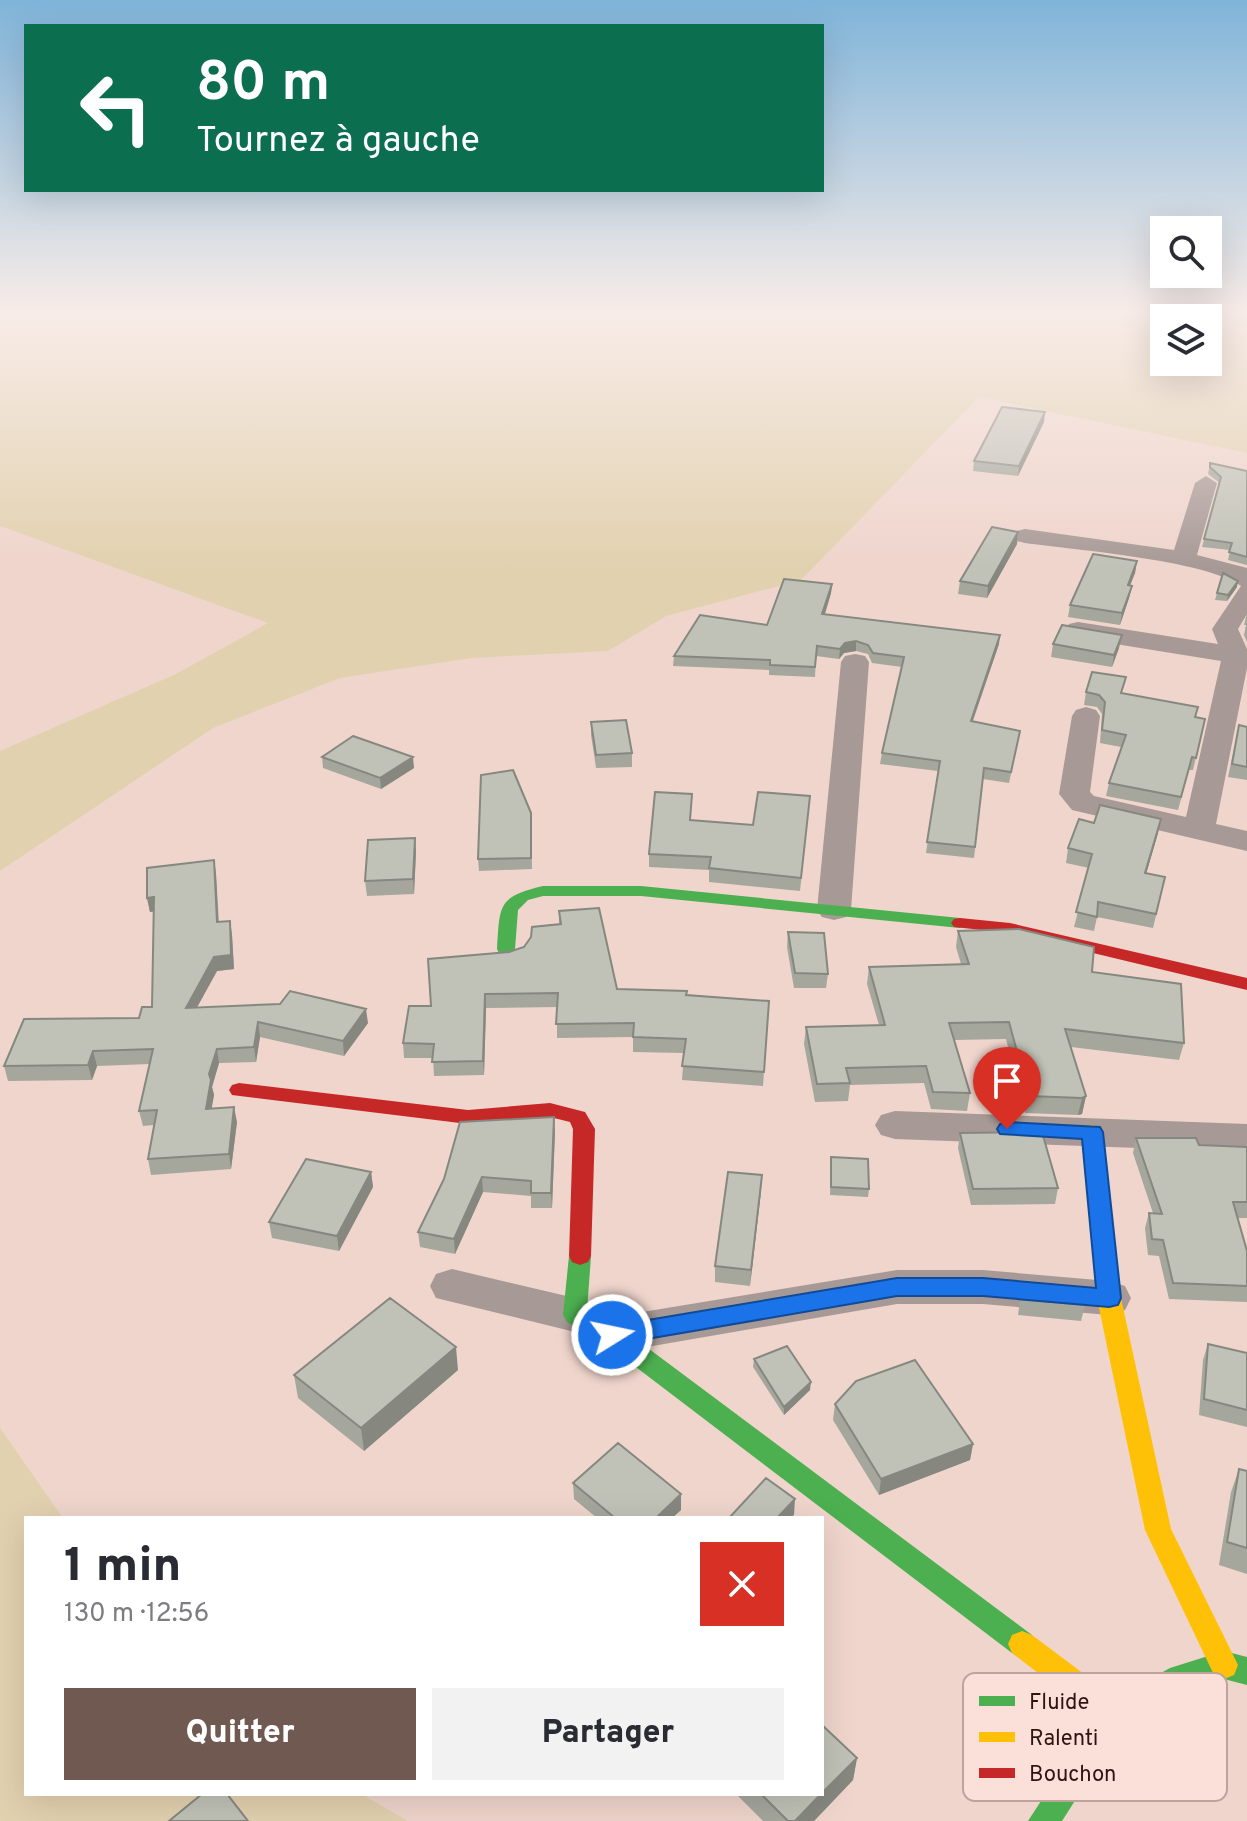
<!DOCTYPE html>
<html lang="fr">
<meta charset="utf-8">
<style>
body{margin:0;font-family:Overpass,sans-serif;background:#f2f2f3;color:#2b2b33;height:100vh;display:flex;flex-direction:column;font-size:30px;white-space:nowrap}
*{box-sizing:border-box;margin:0}
p{font-size:26px;color:#7c7c81}
.icon{flex:none;width:44px;height:44px;fill:none;stroke:currentColor;stroke-width:2;stroke-linecap:round;stroke-linejoin:round}
.map{position:relative;flex:1;overflow:hidden}
.sheet{position:absolute;left:24px;top:1516px;width:800px;height:280px;display:flex;flex-direction:column;background:#fff;border-radius:0px;box-shadow:0 8px 32px #0002}
.sheet>*{flex:none}
.banner{position:absolute;left:24px;top:24px;width:800px;height:168px;border-radius:0px;box-shadow:0 8px 32px #0002;background:#0b6e4f;color:#fff;overflow:hidden}
.tools{position:absolute;left:1150px;top:216px;display:grid;gap:16px}
.tools a{display:grid;place-items:center;width:72px;height:72px;border-radius:0px;background:#fff;box-shadow:0 8px 32px #0002;font-size:40px}
.pin{position:absolute;display:grid;place-items:center;width:68px;height:68px;color:#fff;margin:-82px -34px;border-radius:50% 50% 50% 0;rotate:-45deg;box-shadow:0 0 8px #0007}
.pin .icon{rotate:45deg}
.me{position:absolute;width:88px;margin:-44px;rotate:80deg;stroke-linejoin:round;filter:drop-shadow(0 0 6px #0008)}
.turn{display:flex;align-items:center;gap:28px;height:168px;padding:0 40px;font-size:36px}
.turn .icon{width:104px;height:104px;stroke-width:2.5}
.turn b{display:block;font-size:56px;line-height:68px}
.round{display:grid;place-items:center;flex:none;width:84px;height:84px;border-radius:0px;background:#f2f2f3}
.headline{display:flex;align-items:center;justify-content:space-between;height:136px;padding:0 40px}
h1{font-size:48px;font-weight:800;line-height:60px}
.button{display:flex;gap:16px;margin-top:auto;padding:16px 40px}
.button a{flex:1;height:92px;border-radius:0px;background:#705951;color:#fff;font-size:32px;font-weight:800;line-height:92px;text-align:center}
.button a+a{background:#f2f2f3;color:#2b2b33}
.map>svg:first-child{display:block}
.green{fill:#e2d1af;fill-rule:evenodd}
.lines{fill:none;stroke-linecap:round;stroke-linejoin:round}
.street{fill:#a79995;fill-rule:evenodd}
.fast{fill:#4caf50;fill-rule:evenodd}
.slow{fill:#ffc107;fill-rule:evenodd}
.jam{fill:#c62828;fill-rule:evenodd}
.wall{fill:#a5a79d}
.shaded-wall{fill:#868880}
.building{fill:#c0c2b7;stroke:#868880;stroke-width:2}
.route{fill:#1a73e8;stroke:#114b97;stroke-width:2}
.key{fill:#fae0d8;stroke:#bca39c;stroke-width:2}
.key-label{font-size:22px;fill:#2c160f}
</style>
<div class="map">
<svg width="1247" height="1821" viewBox="0 0 1247 1821">
<rect width="100%" height="100%" fill="#efd5cc"/>
<path class="green" d="M 0,313 L 1247,313 L 1247,453 L 979,397 L 801,580 L 666,616 L 608,651 L 471,658 L 340,678 L 213,728 L 0,871 L 0,751 L 176,674 L 268,623 L 0,526 ZM 1164,318 L 1208,318 L 1208,362 L 1164,362 Z
M 0,1428 L 63,1518 L 26,1518 L 26,1794 L 361,1794 L 408,1821 L 0,1821 Z"/>
<g class="lines">
<path class="street" d="M 1206,476 L 1217,483 L 1197,555 L 1247,568 L 1247,614 L 1238,629 L 1247,649 L 1247,668 L 1216,824 L 1247,831 L 1247,851 L 1072,810 L 1059,794 L 1072,716 L 1076,710 L 1086,707 L 1096,710 L 1100,716 L 1090,792 L 1094,796 L 1186,817 L 1221,661 L 1078,638 L 1069,636 L 1065,630 L 1069,624 L 1078,622 L 1218,644 L 1212,629 L 1241,586 C 1205,560 1075,550 1025,543 L 1017,541 L 1013,536 L 1017,531 L 1025,529 L 1174,550 L 1195,483 Z
M 855,654 L 865,656 L 869,662 L 851,910 L 846,917 L 834,920 L 822,917 L 817,910 L 841,662 L 845,656 Z
M 895,1111 L 1247,1124 L 1247,1152 L 895,1139 L 881,1135 L 875,1125 L 881,1115 Z
M 452,1269 L 575,1298 L 591,1303 L 597,1315 L 591,1327 L 575,1332 L 436,1298 L 430,1286 L 436,1274 Z
M 897,1270 L 983,1270 L 1109,1281 L 1125,1286 L 1131,1298 L 1125,1310 L 1109,1315 L 983,1304 L 897,1304 L 612,1353 L 596,1348 L 589,1335 L 596,1322 L 612,1317 Z"/>
<path class="fast" d="M 543,886 L 641,886 L 960,918 L 969,923 L 960,928 L 641,896 L 543,896 L 528,900 L 518,910 L 515,949 L 506,955 L 499,953 L 497,949 C 500,905 497,897 543,886 Z
M 580,1247 L 588,1250 L 591,1256 L 587,1311 L 621,1328 L 1032,1635 L 1036,1644 L 1032,1653 L 1022,1657 L 1012,1653 L 603,1342 L 567,1322 L 563,1315 L 569,1256 L 572,1250 Z
M 1224,1651 L 1247,1657 L 1247,1685 L 1224,1679 L 1186,1690 L 1124,1724 L 1062,1821 L 1028,1821 L 1104,1704 L 1170,1668 Z"/>
<path class="slow" d="M 1092,1125 L 1099,1127 L 1103,1132 L 1121,1298 L 1171,1529 L 1238,1665 L 1234,1675 L 1224,1679 L 1214,1675 L 1145,1530 L 1097,1298 L 1081,1132 L 1085,1127 Z
M 1022,1631 L 1032,1635 L 1124,1704 L 1129,1714 L 1124,1724 L 1114,1728 L 1104,1724 L 1012,1653 L 1008,1644 L 1012,1635 Z"/>
<path class="jam" d="M 960,918 L 1010,923 L 1247,978 L 1247,990 L 1010,933 L 954,927 L 951,923 L 954,919 Z
M 239,1083 L 468,1110 L 550,1103 L 585,1112 L 595,1129 L 591,1256 L 588,1262 L 580,1265 L 572,1262 L 569,1256 L 573,1129 L 570,1122 L 550,1117 L 468,1124 L 232,1095 L 229,1090 L 232,1085 Z"/>
</g>
<path class="wall" d="M 1044,422 L 1018,476 L 973,471 L 974,461 Z
M 1210,463 L 1247,471 L 1247,565 L 1228,560 L 1230,550 L 1202,547 L 1220,483 L 1208,474 Z
M 1018,532 L 1017,544 L 987,598 L 958,594 L 960,581 Z
M 1137,561 L 1135,573 L 1130,586 L 1132,586 L 1129,598 L 1120,625 L 1068,617 L 1070,605 Z
M 832,584 L 831,593 L 825,614 L 999,644 L 973,721 L 1020,731 L 1009,783 L 983,779 L 974,858 L 926,853 L 938,771 L 880,764 L 882,753 L 902,667 L 872,663 L 868,654 L 856,651 L 844,653 L 839,659 L 816,656 L 815,677 L 769,675 L 769,670 L 673,666 L 674,656 L 767,625 Z
M 1237,587 L 1227,601 L 1215,600 L 1217,593 Z
M 1247,613 L 1247,642 L 1244,635 L 1246,625 L 1244,625 Z
M 1053,644 L 1119,648 L 1112,667 L 1051,657 Z
M 1086,692 L 1122,693 L 1195,718 L 1205,719 L 1193,770 L 1189,770 L 1178,810 L 1106,796 L 1109,783 L 1121,747 L 1100,743 L 1102,714 L 1097,707 L 1084,705 Z
M 591,722 L 632,753 L 632,767 L 596,768 L 591,735 Z
M 1239,725 L 1247,727 L 1247,780 L 1228,777 Z
M 322,757 L 414,768 L 381,789 L 323,768 Z
M 810,796 L 800,891 L 709,882 L 709,870 L 649,867 L 649,854 L 690,820 L 753,825 Z
M 531,813 L 532,869 L 479,871 L 478,859 Z
M 1158,833 L 1146,874 L 1165,877 L 1153,928 L 1097,917 L 1094,931 L 1074,927 L 1089,868 L 1066,863 L 1068,848 Z
M 415,838 L 416,852 L 414,894 L 367,896 L 365,881 Z
M 214,860 L 216,874 L 219,922 L 230,921 L 232,935 L 234,969 L 217,971 L 197,1007 L 368,1023 L 344,1056 L 260,1037 L 256,1062 L 219,1063 L 212,1087 L 214,1095 L 211,1108 L 237,1122 L 231,1169 L 151,1175 L 148,1159 L 154,1125 L 143,1126 L 139,1111 L 150,1064 L 97,1066 L 92,1080 L 8,1081 L 4,1066 L 139,1018 L 152,1007 L 154,911 L 150,912 L 147,898 Z
M 559,911 L 617,989 L 769,1001 L 763,1086 L 682,1080 L 684,1053 L 633,1052 L 633,1037 L 557,1038 L 557,1007 L 486,1008 L 484,1075 L 434,1076 L 433,1058 L 404,1058 L 403,1043 L 431,1006 L 509,952 L 524,947 L 559,924 Z
M 958,931 L 1092,972 L 1184,1043 L 1179,1060 L 1071,1047 L 1086,1096 L 1082,1114 L 1078,1115 L 1025,1113 L 1006,1039 L 954,1040 L 970,1093 L 967,1111 L 931,1109 L 924,1083 L 850,1085 L 848,1101 L 815,1102 L 804,1044 L 806,1027 L 879,1025 L 867,984 L 869,967 L 961,964 L 956,947 Z
M 788,932 L 828,974 L 826,988 L 794,988 L 787,947 Z
M 555,1131 L 552,1208 L 531,1208 L 531,1196 L 483,1192 L 455,1254 L 420,1247 L 418,1232 L 444,1179 Z
M 960,1133 L 1058,1188 L 1055,1204 L 971,1205 L 958,1148 Z
M 1136,1138 L 1199,1145 L 1247,1147 L 1247,1218 L 1237,1218 L 1247,1251 L 1247,1302 L 1169,1299 L 1159,1256 L 1148,1255 L 1145,1228 L 1149,1213 L 1153,1213 L 1133,1153 Z
M 831,1157 L 869,1189 L 868,1197 L 830,1195 Z
M 371,1172 L 373,1187 L 339,1251 L 272,1238 L 269,1222 Z
M 761,1191 L 750,1286 L 715,1282 L 715,1266 Z
M 1021,1294 L 1085,1305 L 1081,1321 L 1018,1315 Z
M 1208,1344 L 1247,1353 L 1247,1427 L 1199,1415 L 1203,1360 Z
M 754,1359 L 810,1390 L 784,1415 L 753,1367 Z
M 458,1370 L 364,1451 L 298,1398 L 294,1375 Z
M 835,1404 L 973,1444 L 970,1460 L 879,1495 L 833,1420 Z
M 1239,1469 L 1247,1471 L 1247,1574 L 1219,1565 L 1231,1492 Z
M 573,1483 L 681,1494 L 681,1510 L 672,1518 L 597,1518 L 574,1499 Z
M 970,1717 L 1039,1729 L 1036,1737 L 1005,1764 L 968,1725 Z
M 857,1758 L 853,1780 L 814,1821 L 763,1821 L 736,1794 L 822,1794 Z"/>
<path class="shaded-wall" d="M 1045,412 L 1044,422 L 1018,476 L 1019,466 Z
M 1018,532 L 1017,544 L 987,598 L 988,586 Z
M 1137,561 L 1135,573 L 1125,597 L 1128,585 Z
M 1238,581 L 1237,587 L 1227,601 L 1228,595 Z
M 832,584 L 831,593 L 822,623 L 822,614 Z
M 1132,586 L 1129,598 L 1120,625 L 1122,613 Z
M 1000,635 L 999,644 L 969,731 L 971,721 Z
M 1122,635 L 1119,648 L 1112,667 L 1114,655 Z
M 856,641 L 856,651 L 844,653 L 839,659 L 840,649 L 845,643 Z
M 413,757 L 414,768 L 381,789 L 380,778 Z
M 1161,819 L 1158,833 L 1142,888 L 1145,873 Z
M 415,838 L 416,852 L 414,894 L 413,879 Z
M 214,860 L 216,874 L 219,936 L 217,922 Z
M 154,897 L 157,911 L 150,912 L 147,898 Z
M 230,921 L 232,935 L 234,969 L 217,971 L 189,1022 L 186,1008 Z
M 485,994 L 486,1008 L 484,1075 L 483,1061 Z
M 366,1009 L 368,1023 L 344,1056 L 343,1041 Z
M 258,1022 L 260,1037 L 256,1062 L 254,1047 Z
M 217,1049 L 219,1063 L 212,1087 L 214,1095 L 209,1124 L 206,1109 L 209,1074 Z
M 93,1051 L 97,1066 L 92,1080 L 88,1065 Z
M 1086,1096 L 1082,1114 L 1078,1115 L 1082,1098 Z
M 234,1107 L 237,1122 L 231,1169 L 229,1154 Z
M 554,1117 L 555,1131 L 552,1208 L 551,1193 Z
M 371,1172 L 373,1187 L 339,1251 L 337,1236 Z
M 762,1175 L 761,1191 L 750,1286 L 751,1270 Z
M 482,1177 L 483,1192 L 455,1254 L 454,1239 Z
M 456,1347 L 458,1370 L 364,1451 L 361,1428 Z
M 811,1382 L 810,1390 L 784,1415 L 784,1407 Z
M 973,1444 L 970,1460 L 879,1495 L 881,1479 Z
M 681,1494 L 681,1510 L 672,1518 L 656,1518 Z
M 795,1499 L 794,1515 L 790,1518 L 777,1518 Z
M 1039,1729 L 1036,1737 L 1005,1764 L 1007,1757 Z
M 857,1758 L 853,1780 L 814,1821 L 795,1821 Z"/>
<path class="building" d="M 1002,407 L 1045,412 L 1019,466 L 974,461 Z
M 1210,463 L 1247,471 L 1247,557 L 1229,552 L 1232,543 L 1204,539 L 1221,477 L 1210,467 Z
M 992,527 L 1018,532 L 988,586 L 960,581 Z
M 1093,554 L 1137,561 L 1128,585 L 1132,586 L 1122,613 L 1070,605 Z
M 1223,573 L 1238,581 L 1228,595 L 1217,593 Z
M 784,579 L 832,584 L 822,614 L 1000,635 L 971,721 L 1020,731 L 1011,772 L 984,768 L 975,847 L 927,842 L 940,761 L 882,753 L 904,657 L 873,653 L 868,645 L 856,641 L 845,643 L 840,649 L 817,646 L 815,667 L 770,665 L 770,660 L 674,656 L 700,615 L 767,625 Z
M 1062,625 L 1122,635 L 1114,655 L 1053,644 Z
M 1092,672 L 1126,677 L 1121,693 L 1198,707 L 1195,717 L 1205,719 L 1196,758 L 1192,757 L 1181,797 L 1109,783 L 1126,735 L 1102,730 L 1105,702 L 1099,695 L 1086,692 Z
M 626,720 L 632,753 L 596,755 L 591,722 Z
M 1239,725 L 1247,727 L 1247,767 L 1232,764 Z
M 353,736 L 413,757 L 380,778 L 322,757 Z
M 513,770 L 531,813 L 531,858 L 478,859 L 481,775 Z
M 655,792 L 692,794 L 690,820 L 753,825 L 758,792 L 810,796 L 801,878 L 709,868 L 711,857 L 649,854 Z
M 1100,805 L 1161,819 L 1145,873 L 1165,877 L 1156,914 L 1098,902 L 1097,917 L 1076,912 L 1092,854 L 1068,848 L 1079,819 L 1094,823 Z
M 415,838 L 413,879 L 365,881 L 368,840 Z
M 214,860 L 217,922 L 230,921 L 231,955 L 214,957 L 186,1008 L 280,1004 L 290,991 L 366,1009 L 343,1041 L 258,1022 L 254,1047 L 217,1049 L 209,1074 L 211,1080 L 206,1109 L 234,1107 L 229,1154 L 148,1159 L 157,1110 L 139,1111 L 153,1049 L 93,1051 L 88,1065 L 4,1066 L 24,1019 L 139,1018 L 142,1007 L 152,1007 L 154,897 L 147,898 L 147,868 Z
M 599,908 L 617,989 L 687,991 L 686,995 L 769,1001 L 764,1072 L 682,1066 L 686,1039 L 633,1037 L 634,1023 L 556,1024 L 558,993 L 485,994 L 483,1061 L 432,1062 L 434,1044 L 403,1043 L 409,1006 L 431,1006 L 428,959 L 509,952 L 524,947 L 531,937 L 532,927 L 561,924 L 559,911 Z
M 1019,929 L 1094,947 L 1092,972 L 1181,984 L 1184,1043 L 1065,1029 L 1086,1096 L 1082,1098 L 1029,1096 L 1009,1022 L 949,1023 L 970,1093 L 933,1092 L 926,1066 L 846,1068 L 850,1083 L 817,1084 L 806,1027 L 885,1025 L 869,967 L 969,964 L 958,931 Z
M 788,932 L 824,933 L 828,974 L 795,973 Z
M 554,1117 L 551,1193 L 531,1193 L 531,1181 L 482,1177 L 454,1239 L 418,1232 L 444,1179 L 460,1122 Z
M 1042,1132 L 1058,1188 L 973,1189 L 960,1133 Z
M 1136,1138 L 1196,1138 L 1199,1145 L 1247,1147 L 1247,1202 L 1233,1202 L 1247,1251 L 1247,1286 L 1173,1283 L 1163,1240 L 1152,1239 L 1149,1213 L 1162,1214 Z
M 831,1157 L 868,1159 L 869,1189 L 831,1187 Z
M 306,1159 L 371,1172 L 337,1236 L 269,1222 Z
M 728,1172 L 762,1175 L 751,1270 L 715,1266 Z
M 1021,1294 L 1084,1300 L 1085,1305 L 1021,1299 Z
M 390,1298 L 456,1347 L 361,1428 L 294,1375 Z
M 1208,1344 L 1247,1353 L 1247,1410 L 1204,1399 Z
M 787,1346 L 811,1382 L 784,1407 L 754,1359 Z
M 915,1360 L 973,1444 L 881,1479 L 835,1404 L 856,1381 Z
M 618,1443 L 681,1494 L 656,1518 L 615,1518 L 573,1483 Z
M 1239,1469 L 1247,1471 L 1247,1548 L 1227,1542 Z
M 766,1478 L 795,1499 L 777,1518 L 729,1518 Z
M 822,1725 L 857,1758 L 822,1793 Z
M 202,1794 L 227,1794 L 248,1821 L 169,1821 Z
M 761,1794 L 821,1794 L 795,1821 L 788,1821 Z"/>
<linearGradient id="sky" x2="0" y2="1"><stop stop-color="#7fb4d9"/><stop offset="0.55" stop-color="#f8ece8"/><stop offset="1" stop-color="#f8ece8" stop-opacity="0"/></linearGradient>
<rect width="1247" height="568" fill="url(#sky)"/>
<path class="route" d="M 1007,1122 L 1100,1127 L 1103,1132 L 1121,1298 L 1118,1305 L 1109,1307 L 983,1296 L 897,1296 L 612,1345 L 603,1342 L 599,1335 L 603,1328 L 612,1326 L 897,1278 L 983,1278 L 1096,1288 L 1082,1139 L 1000,1134 L 997,1129 L 1000,1124 Z"/>
<rect x="963" y="1673" width="264" height="128" rx="12" class="key"/>
<rect x="979" y="1696" width="36" height="10" fill="#4caf50"/>
<rect x="979" y="1732" width="36" height="10" fill="#ffc107"/>
<rect x="979" y="1768" width="36" height="10" fill="#c62828"/>
<g class="key-label">
<text x="1029" y="1709">Fluide</text>
<text x="1029" y="1745">Ralenti</text>
<text x="1029" y="1781">Bouchon</text>
</g>
</svg>
<div class="tools">
<a><svg class="icon" aria-label="search" viewBox="0 0 24 24"><circle cx="10" cy="10" r="6"/><path d="M15 15l6 6"/></svg></a>
<a><svg class="icon" aria-label="layers" viewBox="0 0 24 24"><path d="M12 4l9 5-9 5-9-5zM3 14l9 5 9-5"/></svg></a>
</div>
<div class="pin" style="left:1007px;top:1129px;background:#d93025"><svg class="icon" aria-label="arrive" viewBox="0 0 24 24"><path d="M6 21V4h12l-3 4 3 4H6"/></svg></div>
<svg class="me" style="left:612px;top:1335px" viewBox="-20 -20 40 40"><circle r="17" fill="#1a73e8" stroke="#fff" stroke-width="3"/><path d="M0-11L8 9 0 5-8 9z" fill="#fff"/></svg>
<div class="banner">
<div class="turn"><svg class="icon" aria-label="left" viewBox="0 0 24 24"><path d="M17 20v-9H6M10 6l-5 5 5 5"/></svg><div><b>80 m</b>Tournez à gauche</div></div>
</div>
<section class="sheet">
<div class="headline"><div><h1>1 min</h1><p>130 m · 12:56</p></div><a class="round" style="background:#d93025;color:#fff"><svg class="icon" aria-label="close" viewBox="0 0 24 24"><path d="M6 6l12 12M18 6L6 18"/></svg></a></div>
<div class="button"><a>Quitter</a><a>Partager</a></div>
</section>
</div>
